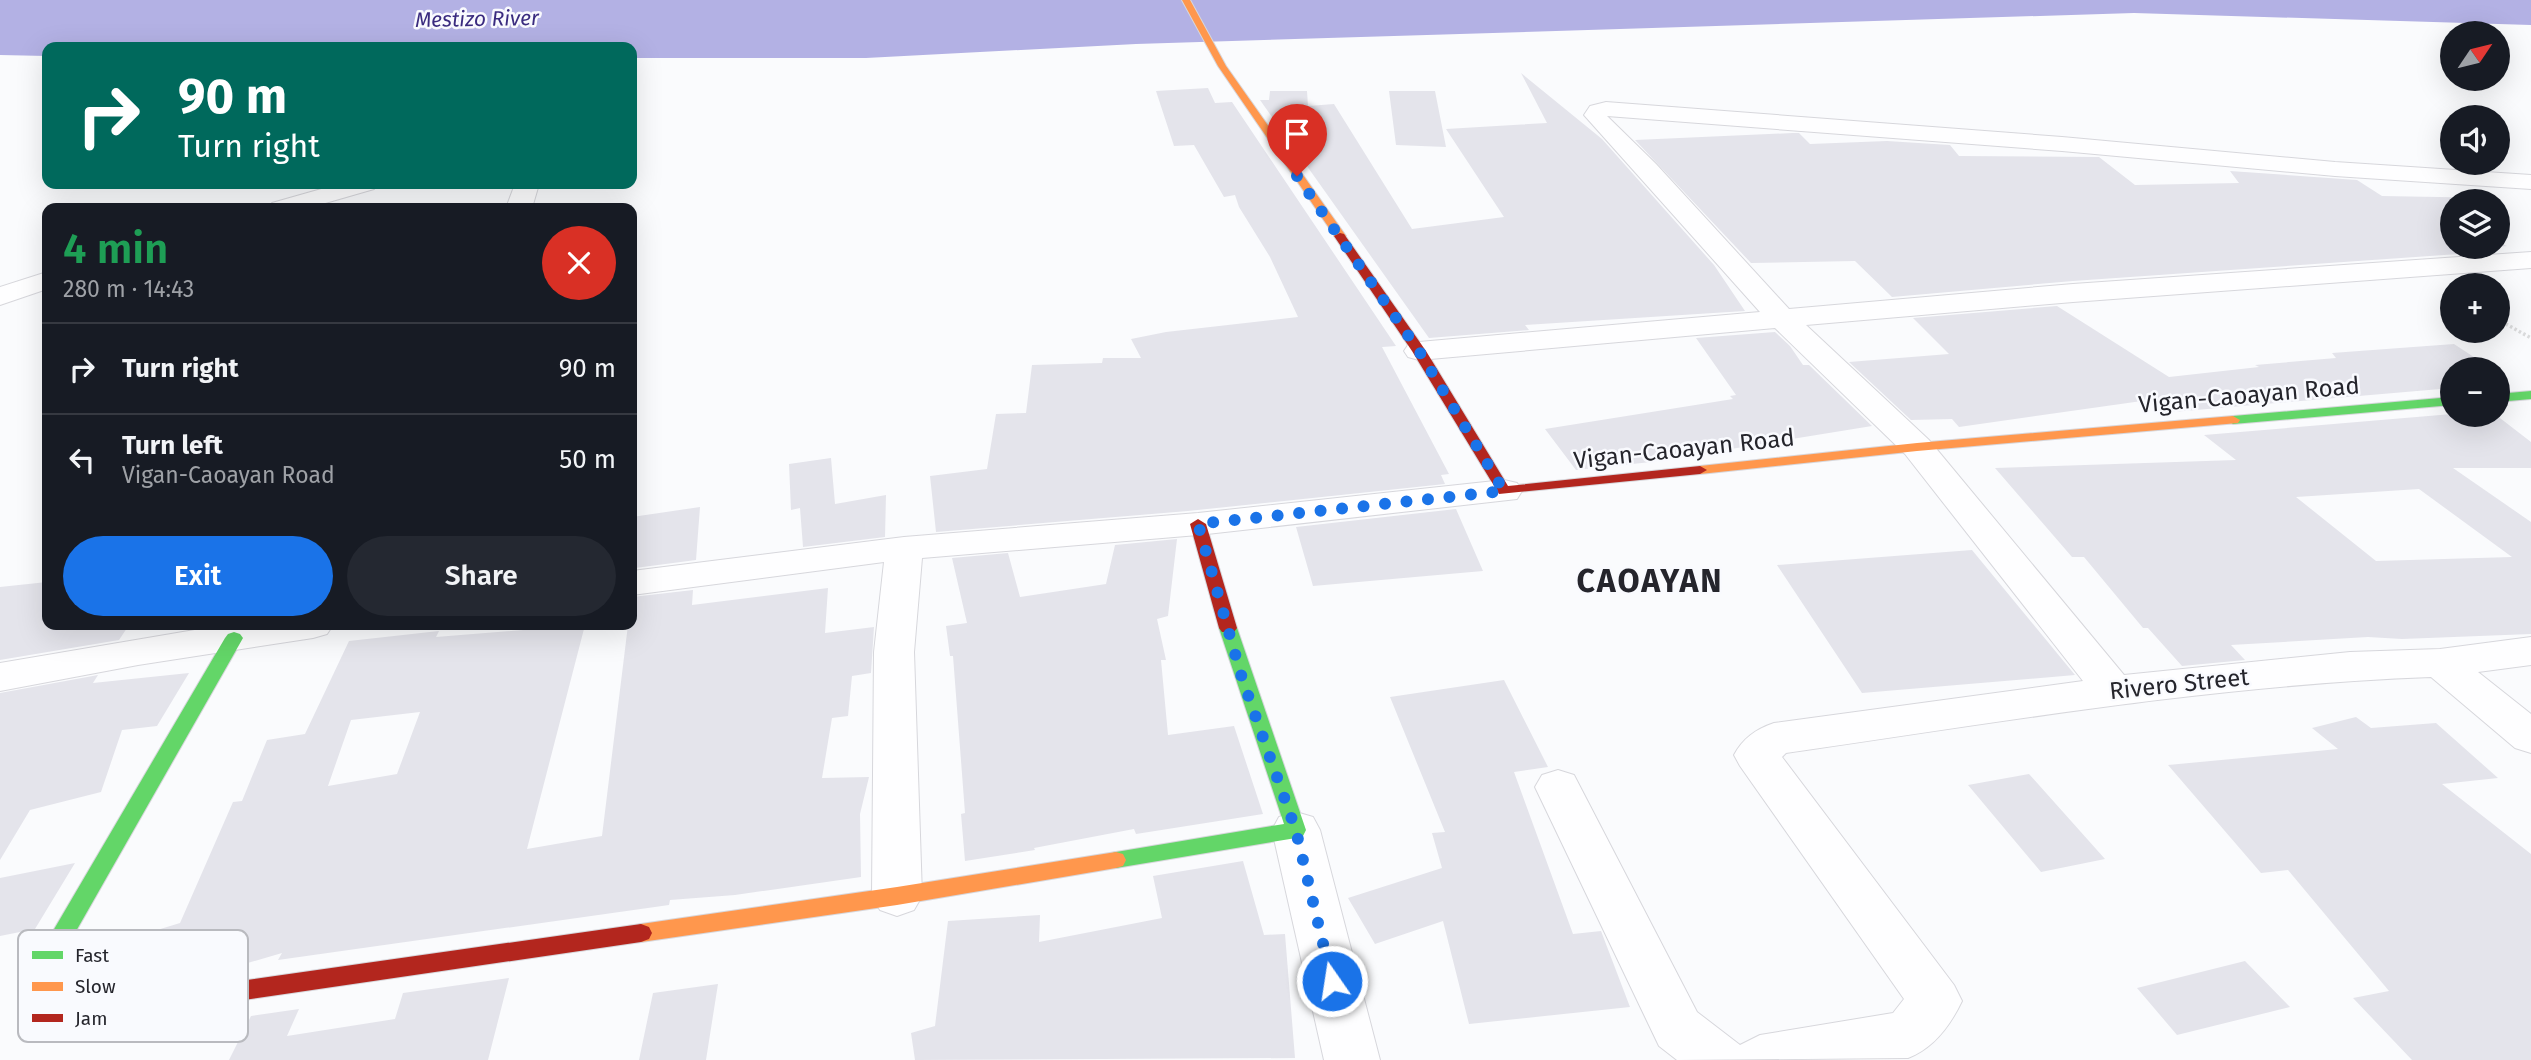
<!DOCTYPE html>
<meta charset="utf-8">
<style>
body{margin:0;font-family:"Fira Sans",sans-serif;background:#242831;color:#f1f3f6;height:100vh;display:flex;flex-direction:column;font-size:26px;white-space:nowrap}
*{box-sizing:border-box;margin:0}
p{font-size:23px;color:#9ea1a6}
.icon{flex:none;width:38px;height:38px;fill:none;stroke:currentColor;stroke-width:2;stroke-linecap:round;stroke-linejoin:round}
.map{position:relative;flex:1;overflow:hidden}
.details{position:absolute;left:42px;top:203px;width:595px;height:427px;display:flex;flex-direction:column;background:#171b24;border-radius:14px;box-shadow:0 7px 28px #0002}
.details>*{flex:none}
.hud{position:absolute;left:42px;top:42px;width:595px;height:147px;border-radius:14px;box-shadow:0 7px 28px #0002;background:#00695c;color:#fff;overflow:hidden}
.needle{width:46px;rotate:55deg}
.buttons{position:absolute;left:2440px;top:21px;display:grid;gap:14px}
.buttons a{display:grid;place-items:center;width:70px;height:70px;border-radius:50%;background:#171b24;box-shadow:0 7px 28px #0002;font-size:35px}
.pin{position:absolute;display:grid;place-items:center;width:60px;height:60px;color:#fff;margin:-72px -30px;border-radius:50% 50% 50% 0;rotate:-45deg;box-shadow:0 0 7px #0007}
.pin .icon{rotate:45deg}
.me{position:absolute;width:77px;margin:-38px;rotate:347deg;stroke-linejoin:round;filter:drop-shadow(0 0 5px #0008)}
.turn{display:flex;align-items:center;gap:24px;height:147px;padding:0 21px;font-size:32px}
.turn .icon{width:91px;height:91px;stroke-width:2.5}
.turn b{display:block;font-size:49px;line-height:60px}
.round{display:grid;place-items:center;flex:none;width:74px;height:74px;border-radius:37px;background:#242831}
.head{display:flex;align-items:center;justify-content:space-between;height:119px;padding:0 21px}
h1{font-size:42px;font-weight:600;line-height:52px;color:#1e9e55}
.button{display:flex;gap:14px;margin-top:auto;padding:14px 21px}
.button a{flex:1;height:80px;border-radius:42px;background:#1a73e8;color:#fff;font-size:28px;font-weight:600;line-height:80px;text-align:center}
.button a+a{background:#242831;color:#f1f3f6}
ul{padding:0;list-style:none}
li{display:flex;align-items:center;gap:21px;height:91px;padding:0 21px;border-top:2px solid #363941}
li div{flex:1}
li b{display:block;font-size:26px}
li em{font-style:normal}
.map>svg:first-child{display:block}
.water{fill:#b3b1e4}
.building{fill:#e4e4eb;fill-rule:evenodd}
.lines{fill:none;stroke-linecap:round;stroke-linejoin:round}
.street-casing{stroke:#d7d7dc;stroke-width:2}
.fast-casing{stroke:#d7d7dc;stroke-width:2}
.slow-casing{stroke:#d7d7dc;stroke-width:2}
.jam-casing{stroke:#d7d7dc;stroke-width:2}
.path{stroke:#dbdcdd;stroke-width:3.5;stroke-dasharray:2.5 2.5;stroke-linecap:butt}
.street{fill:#fefeff;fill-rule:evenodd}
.fast{fill:#63d668;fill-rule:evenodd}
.slow{fill:#ff974d;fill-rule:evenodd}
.jam{fill:#b3261e;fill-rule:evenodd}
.route{stroke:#1a73e8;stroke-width:12;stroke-dasharray:0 21.6}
.labels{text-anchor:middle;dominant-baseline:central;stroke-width:5;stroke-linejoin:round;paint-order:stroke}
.far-water-label{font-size:21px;font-style:italic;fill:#3a2b7f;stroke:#f9fafe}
.street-label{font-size:24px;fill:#25252c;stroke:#f9fafe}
.district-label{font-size:32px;font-weight:bold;letter-spacing:2px;fill:#25252c;stroke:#f9fafe}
.key{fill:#f9fafe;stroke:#b9babf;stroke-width:2}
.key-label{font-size:19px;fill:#25252c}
</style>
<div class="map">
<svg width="2531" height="1060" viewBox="0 0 2531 1060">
<rect width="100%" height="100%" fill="#fafbfd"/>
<path class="water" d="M 0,0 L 2531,0 L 2531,25 L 2134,13 L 1136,44 L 866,58 L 632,58 L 632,47 L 47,47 L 47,56 L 0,55 Z"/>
<path class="building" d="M 1521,73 L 1602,139 L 1714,265 L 1745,311 L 1525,325 L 1529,330 L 1429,338 L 1260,100 L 1269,100 L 1270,91 L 1307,91 L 1308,106 L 1334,104 L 1412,229 L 1504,217 L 1446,129 L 1547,123 Z
M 1208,88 L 1215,103 L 1232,102 L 1396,346 L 1382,347 L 1449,474 L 1441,475 L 1445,484 L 1188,511 L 936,532 L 930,476 L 987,469 L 996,414 L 1026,413 L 1032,365 L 1102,363 L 1103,358 L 1141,358 L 1131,339 L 1166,332 L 1298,317 L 1270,257 L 1239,207 L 1235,195 L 1224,197 L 1194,145 L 1174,146 L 1156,91 Z
M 1389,91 L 1435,91 L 1446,147 L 1396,145 Z
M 1793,133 L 1799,133 L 1810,144 L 1887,141 L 1950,145 L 1959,156 L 2099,157 L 2135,185 L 2239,183 L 2230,171 L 2357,180 L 2382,196 L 2495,198 L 2495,201 L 2452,201 L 2452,247 L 2497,247 L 2497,242 L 2507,246 L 2467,250 L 2473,253 L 2073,281 L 1892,297 L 1855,261 L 1751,263 L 1635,140 Z
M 2057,306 L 2169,377 L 2259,367 L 2255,365 L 2336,358 L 2332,353 L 2454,344 L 2492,369 L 2452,369 L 2452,376 L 2446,376 L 2452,381 L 2452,388 L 2173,412 L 2156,399 L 1959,427 L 1952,419 L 1911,420 L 1849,362 L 1949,354 L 1913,318 Z
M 1775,332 L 1790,346 L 1803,365 L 1809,365 L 1872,426 L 1651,462 L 1576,470 L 1545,429 L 1733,399 L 1730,396 L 1736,395 L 1696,338 Z
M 2452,414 L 2496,415 L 2531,442 L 2531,468 L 2453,468 L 2531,522 L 2531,634 L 2402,639 L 2368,637 L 2231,645 L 2245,660 L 2182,666 L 2148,628 L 2143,628 L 2084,557 L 2072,557 L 1995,468 L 2236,460 L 2204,435 ZM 2419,489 L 2512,557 L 2376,561 L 2296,497 Z
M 831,458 L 835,504 L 886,495 L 885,537 L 803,547 L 800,508 L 791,510 L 789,464 Z
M 700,507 L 696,560 L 635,568 L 636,558 L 632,557 L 632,517 Z
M 1456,509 L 1483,571 L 1313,586 L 1296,527 Z
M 1177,539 L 1168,616 L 1157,619 L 1166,660 L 1161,660 L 1168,735 L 1234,726 L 1263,814 L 1136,834 L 1134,829 L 1034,848 L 1035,850 L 965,861 L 961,814 L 965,813 L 953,656 L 950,656 L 946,626 L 967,623 L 952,558 L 1008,553 L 1020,597 L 1106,584 L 1115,545 Z
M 1972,550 L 2075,675 L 1862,693 L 1777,565 Z
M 47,582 L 47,625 L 129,625 L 119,640 L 0,660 L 0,587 Z
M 828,588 L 825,633 L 874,627 L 871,673 L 852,676 L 848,716 L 832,718 L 822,778 L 869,777 L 860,814 L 861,877 L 735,895 L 670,900 L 669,905 L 278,960 L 282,953 L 241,965 L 134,981 L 144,934 L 180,923 L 233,802 L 242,801 L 267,740 L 305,734 L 349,641 L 439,631 L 436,637 L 585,625 L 527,849 L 602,836 L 628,625 L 632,625 L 632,597 L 693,590 L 692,605 ZM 420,712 L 397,774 L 328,786 L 351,720 Z
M 189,673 L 157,726 L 122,730 L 101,792 L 30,810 L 0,860 L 0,693 L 98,675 L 93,683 Z
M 1504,680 L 1548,767 L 1514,772 L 1573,934 L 1601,931 L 1630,1007 L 1469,1024 L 1443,921 L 1375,944 L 1348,898 L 1442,868 L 1432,833 L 1445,832 L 1390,697 Z
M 2356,717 L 2371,728 L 2436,723 L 2498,778 L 2442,784 L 2531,854 L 2531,1060 L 2412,1060 L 2353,998 L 2389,991 L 2288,870 L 2261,873 L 2168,765 L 2338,749 L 2312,728 Z
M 2029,774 L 2105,859 L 2041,872 L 1968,785 Z
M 1243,861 L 1264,935 L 1285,934 L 1295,1058 L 915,1060 L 911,1033 L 935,1026 L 948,921 L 1040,915 L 1039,942 L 1162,918 L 1153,876 Z
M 75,863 L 35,929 L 0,936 L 0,878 Z
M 2245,961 L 2290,1007 L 2177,1035 L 2137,988 Z
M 509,978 L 488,1060 L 229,1060 L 251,1016 L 299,1009 L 287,1036 L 395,1019 L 403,993 Z
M 718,984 L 706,1060 L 639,1060 L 653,993 Z"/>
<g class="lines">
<g class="street-casing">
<path id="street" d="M 1606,102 L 2062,137 L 2335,162 L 2531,175 L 2531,189 L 2335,176 L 2062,151 L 1607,116 L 1656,164 L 1789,309 L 2073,284 L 2531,252 L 2531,268 L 2073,302 L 1806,325 L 1929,440 L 2124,675 L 2350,652 L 2440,649 L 2531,637 L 2531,665 L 2478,672 L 2531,714 L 2531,753 L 2515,748 L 2431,677 C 2215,685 2000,722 1786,753 L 1782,757 L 1954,985 L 1962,1001 C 1950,1026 1934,1048 1908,1058 L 1677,1060 L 1659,1046 L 1535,787 L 1542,775 L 1558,770 L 1574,775 L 1697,1012 L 1740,1045 L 1760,1035 L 1893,1013 L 1904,999 L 1740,766 L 1734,755 C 1743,738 1756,729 1774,723 L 2083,681 L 1905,454 L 1775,328 L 1419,360 L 1408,357 L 1404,351 L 1408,345 L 1419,342 L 1760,312 L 1584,115 L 1590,106 Z
M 339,184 L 377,184 L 374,189 L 308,208 L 268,208 L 272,203 Z
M 515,184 L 539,184 L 532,208 L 506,208 Z
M 47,272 L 47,289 L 0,305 L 0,287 Z
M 1504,480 L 1517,483 L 1522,491 L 1517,499 L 1198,535 L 922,558 L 914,652 L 922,896 L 914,910 L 897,916 L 880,910 L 872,896 L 874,652 L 884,562 L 632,595 L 632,571 L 904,537 L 1198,513 Z
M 224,625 L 333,625 L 327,634 L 313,638 L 138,665 L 0,691 L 0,663 Z
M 1296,812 L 1313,817 L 1320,830 L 1380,1060 L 1324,1060 L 1272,830 L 1279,817 Z"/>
</g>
<g class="fast-casing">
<path id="fast" d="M 2531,391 L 2531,399 L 2497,402 L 2497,394 Z
M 2452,397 L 2452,405 L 2233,424 L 2226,420 L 2233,416 Z
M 1228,622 L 1237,628 L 1306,830 L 1303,836 L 1296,838 L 1116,868 L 1109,866 L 1106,860 L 1109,854 L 1116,852 L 1284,824 L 1219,628 Z
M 234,632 L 240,634 L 243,638 L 55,968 L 58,992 L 55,999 L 47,1002 L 39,999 L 33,967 L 36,960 L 225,638 L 228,634 Z"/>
</g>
<g class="slow-casing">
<path id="slow" d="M 1182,0 L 1190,0 L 1226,66 L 1346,236 L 1344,238 L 1336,238 L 1218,66 Z
M 2233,416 L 2240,420 L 2238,423 L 1917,451 L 1700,474 L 1693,470 L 1700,466 L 1917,443 Z
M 1116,852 L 1123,854 L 1126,860 L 1123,866 L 1116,868 L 897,905 L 641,942 L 633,939 L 630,933 L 633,927 L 641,924 L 897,887 Z"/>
</g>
<g class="jam-casing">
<path id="jam" d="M 1340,233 L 1344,234 L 1426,351 L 1508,486 L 1700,466 L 1707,470 L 1700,474 L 1499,494 L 1412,351 L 1334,236 Z
M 1198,519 L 1206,524 L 1237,628 L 1234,632 L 1222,632 L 1219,628 L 1190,524 Z
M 641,924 L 649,927 L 652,933 L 649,939 L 641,942 L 113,1019 C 90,1017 47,1016 36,992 L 39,985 L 47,982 L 77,996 L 113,999 Z"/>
</g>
<path class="path" d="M 2497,319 L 2531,338"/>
<use href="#street" class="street"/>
<use href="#fast" class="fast"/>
<use href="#slow" class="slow"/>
<use href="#jam" class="jam"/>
</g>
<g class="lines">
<path class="route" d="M 1297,176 L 1419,351 L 1504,491 L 1198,524 L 1242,678 L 1296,831 L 1332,981"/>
</g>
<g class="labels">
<g class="far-water-label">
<text transform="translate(477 19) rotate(-1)">Mestizo River</text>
</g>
<g class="street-label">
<text transform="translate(2249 395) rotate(-5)">Vigan-Caoayan Road</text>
<text transform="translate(1684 449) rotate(-6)">Vigan-Caoayan Road</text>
<text transform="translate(2179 684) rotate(-6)">Rivero Street</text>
</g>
<g class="district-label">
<text x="1650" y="581">CAOAYAN</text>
</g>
</g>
<rect x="18" y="930" width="230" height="112" rx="10" class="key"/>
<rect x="32" y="951" width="31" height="8" fill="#63d668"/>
<rect x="32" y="982" width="31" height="9" fill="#ff974d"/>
<rect x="32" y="1014" width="31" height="8" fill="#b3261e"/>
<g class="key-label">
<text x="75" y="962">Fast</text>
<text x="75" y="993">Slow</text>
<text x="75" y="1025">Jam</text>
</g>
</svg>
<div class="buttons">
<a><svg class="needle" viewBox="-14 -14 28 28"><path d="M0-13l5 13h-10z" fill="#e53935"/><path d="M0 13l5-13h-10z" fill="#9ea1a6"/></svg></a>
<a><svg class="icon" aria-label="sound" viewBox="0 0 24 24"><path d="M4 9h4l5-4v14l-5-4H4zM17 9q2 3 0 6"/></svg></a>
<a><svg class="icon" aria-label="layers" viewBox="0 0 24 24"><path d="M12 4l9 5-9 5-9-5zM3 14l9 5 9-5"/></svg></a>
<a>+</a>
<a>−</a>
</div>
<div class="pin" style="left:1297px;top:176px;background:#d93025"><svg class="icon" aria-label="arrive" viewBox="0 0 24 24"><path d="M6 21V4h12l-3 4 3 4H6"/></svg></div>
<svg class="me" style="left:1332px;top:981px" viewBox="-20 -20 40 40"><circle r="17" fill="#1a73e8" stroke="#fff" stroke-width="3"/><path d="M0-11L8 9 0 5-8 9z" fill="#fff"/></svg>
<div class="hud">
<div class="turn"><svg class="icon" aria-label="right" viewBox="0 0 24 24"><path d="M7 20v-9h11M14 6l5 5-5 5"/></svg><div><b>90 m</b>Turn right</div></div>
</div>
<section class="details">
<div class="head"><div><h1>4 min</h1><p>280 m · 14:43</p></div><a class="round" style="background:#d93025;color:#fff"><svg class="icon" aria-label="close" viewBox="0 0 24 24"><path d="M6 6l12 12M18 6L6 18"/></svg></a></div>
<ul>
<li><svg class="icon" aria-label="right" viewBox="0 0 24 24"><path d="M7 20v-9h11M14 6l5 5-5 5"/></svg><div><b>Turn right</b></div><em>90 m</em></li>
<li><svg class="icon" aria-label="left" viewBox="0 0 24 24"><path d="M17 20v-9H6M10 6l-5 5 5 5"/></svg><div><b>Turn left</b><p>Vigan-Caoayan Road</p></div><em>50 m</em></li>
</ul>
<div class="button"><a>Exit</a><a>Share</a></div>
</section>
</div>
